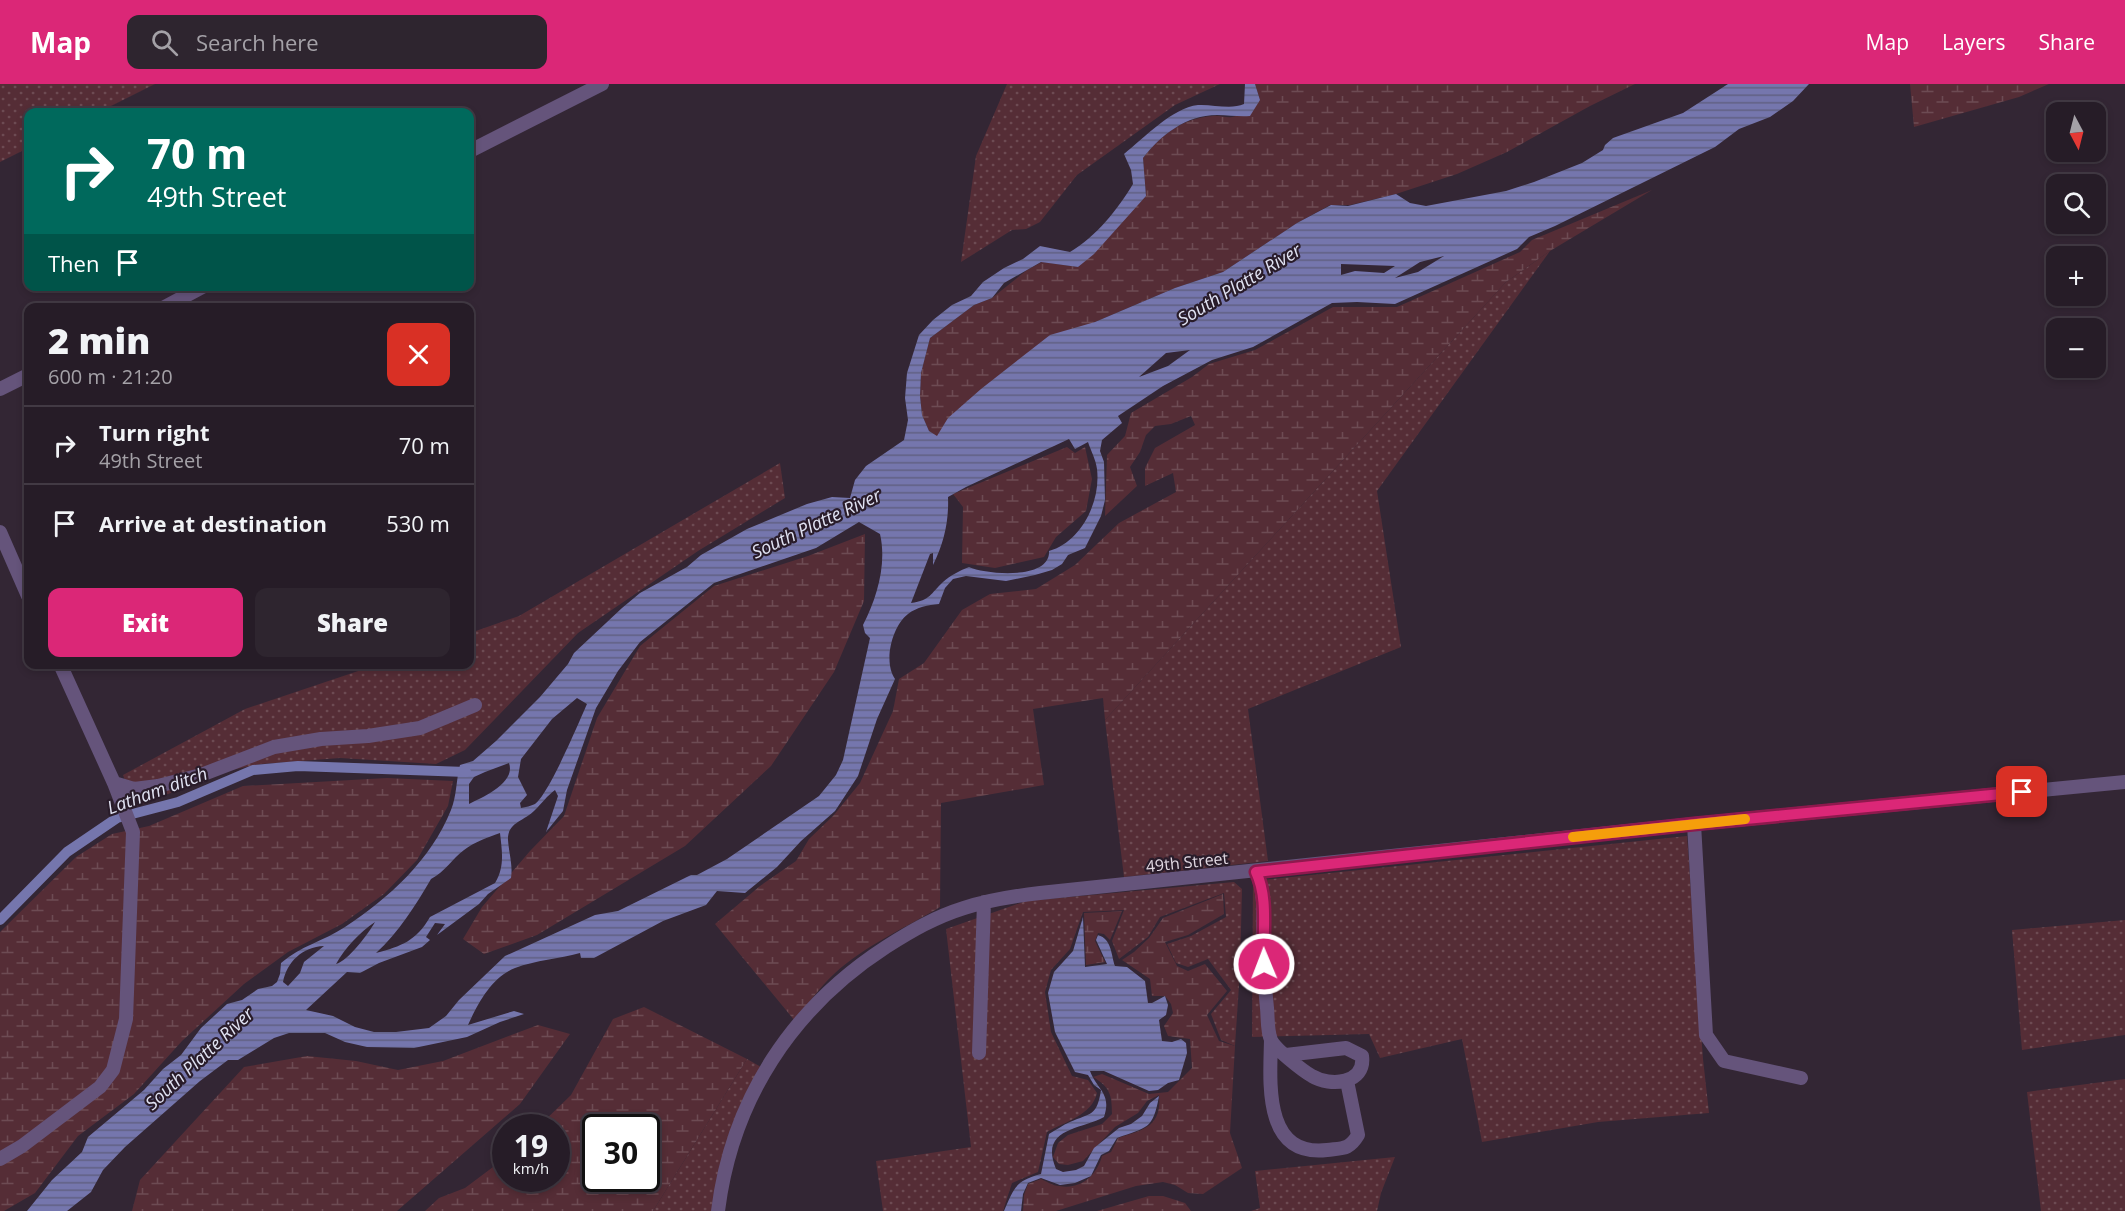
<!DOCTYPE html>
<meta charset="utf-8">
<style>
body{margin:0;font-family:"Open Sans",sans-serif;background:#2e252f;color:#f1f3f6;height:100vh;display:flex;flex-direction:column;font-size:22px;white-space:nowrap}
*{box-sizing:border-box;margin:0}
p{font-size:20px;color:#a4a1a7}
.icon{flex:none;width:33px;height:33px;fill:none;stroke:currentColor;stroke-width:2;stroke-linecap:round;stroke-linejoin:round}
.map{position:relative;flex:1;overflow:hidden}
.details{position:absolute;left:24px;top:219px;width:450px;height:366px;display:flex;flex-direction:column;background:#261c27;border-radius:12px;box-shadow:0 3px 9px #0003,0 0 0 2px #423a44}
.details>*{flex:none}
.hud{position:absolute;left:24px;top:24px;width:450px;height:183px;border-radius:12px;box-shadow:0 3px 9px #0003,0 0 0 2px #423a44;background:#00695c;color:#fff;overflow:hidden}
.needle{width:39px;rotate:173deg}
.buttons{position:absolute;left:2046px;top:18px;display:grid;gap:12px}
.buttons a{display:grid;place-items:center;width:60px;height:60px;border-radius:12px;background:#261c27;box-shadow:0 3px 9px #0003,0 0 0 2px #423a44;font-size:30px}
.speed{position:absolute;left:492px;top:1030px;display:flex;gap:12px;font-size:30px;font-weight:700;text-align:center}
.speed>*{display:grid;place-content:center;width:78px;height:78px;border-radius:50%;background:#261c27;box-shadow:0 3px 9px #0003,0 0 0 2px #423a44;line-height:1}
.speed small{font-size:15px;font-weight:400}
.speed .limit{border:3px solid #111;border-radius:9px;background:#fff;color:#111}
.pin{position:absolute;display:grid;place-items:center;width:51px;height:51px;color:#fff;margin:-26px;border-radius:12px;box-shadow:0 3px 9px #0006}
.me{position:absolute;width:66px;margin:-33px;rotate:359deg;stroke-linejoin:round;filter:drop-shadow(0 0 4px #0008)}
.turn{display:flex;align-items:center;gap:21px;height:126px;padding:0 24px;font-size:27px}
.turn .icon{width:78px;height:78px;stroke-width:2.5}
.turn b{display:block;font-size:42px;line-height:51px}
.then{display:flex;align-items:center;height:57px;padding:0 24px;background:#0003;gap:12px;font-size:22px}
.round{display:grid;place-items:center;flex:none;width:63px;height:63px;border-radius:12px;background:#2e252f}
.headline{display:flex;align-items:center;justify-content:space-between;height:102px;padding:0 24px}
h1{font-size:36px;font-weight:800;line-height:45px}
.button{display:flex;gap:12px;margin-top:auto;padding:12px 24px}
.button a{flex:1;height:69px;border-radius:12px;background:#db2777;color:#fff;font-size:24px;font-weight:800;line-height:69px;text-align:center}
.button a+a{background:#2e252f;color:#f1f3f6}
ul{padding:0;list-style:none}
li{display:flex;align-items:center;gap:18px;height:78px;padding:0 24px;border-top:2px solid #423a44}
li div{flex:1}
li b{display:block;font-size:22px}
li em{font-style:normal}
header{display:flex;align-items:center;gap:36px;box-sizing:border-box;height:84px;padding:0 30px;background:#db2777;color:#fff}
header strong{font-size:28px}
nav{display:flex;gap:33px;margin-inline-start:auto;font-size:21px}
.search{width:420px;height:54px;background:#2e252f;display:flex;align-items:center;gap:15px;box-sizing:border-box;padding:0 21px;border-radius:12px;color:#a4a1a7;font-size:22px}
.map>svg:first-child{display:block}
.grass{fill:url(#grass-dots)}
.wetland{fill:url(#wetland-marsh);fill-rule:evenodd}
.water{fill:url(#water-rules);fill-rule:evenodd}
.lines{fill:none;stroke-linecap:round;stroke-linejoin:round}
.canal{stroke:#7576ad;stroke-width:10}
.minor{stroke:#65547b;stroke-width:14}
.route-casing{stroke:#8e194d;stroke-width:15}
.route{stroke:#db2777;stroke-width:10}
.slow{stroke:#f59e0b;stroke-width:10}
.labels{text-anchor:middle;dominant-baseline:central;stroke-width:4.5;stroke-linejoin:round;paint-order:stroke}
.street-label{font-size:16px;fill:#e0d7e1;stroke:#291c2a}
.water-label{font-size:18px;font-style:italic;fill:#e1e3f3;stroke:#291c2a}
</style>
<header>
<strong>Map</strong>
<div class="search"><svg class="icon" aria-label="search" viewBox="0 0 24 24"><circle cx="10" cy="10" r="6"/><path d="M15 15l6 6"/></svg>Search here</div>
<nav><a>Map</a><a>Layers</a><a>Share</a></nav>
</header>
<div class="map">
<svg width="2125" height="1127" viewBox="0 0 2125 1127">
<defs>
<pattern id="grass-dots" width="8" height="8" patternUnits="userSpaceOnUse" patternTransform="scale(1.5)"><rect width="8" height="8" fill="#552d36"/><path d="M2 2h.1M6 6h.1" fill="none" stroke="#6d4b53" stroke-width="1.8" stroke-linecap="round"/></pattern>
<pattern id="wetland-marsh" width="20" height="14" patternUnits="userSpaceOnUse" patternTransform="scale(1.5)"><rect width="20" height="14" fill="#552d36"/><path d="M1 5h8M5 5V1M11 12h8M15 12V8" fill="none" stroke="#6d4b53"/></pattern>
<pattern id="water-rules" width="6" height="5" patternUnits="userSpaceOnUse" patternTransform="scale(1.5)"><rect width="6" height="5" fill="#7576ad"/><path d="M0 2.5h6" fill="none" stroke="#616083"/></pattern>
</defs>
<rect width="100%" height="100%" fill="#332634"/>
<path class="grass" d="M 0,0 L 155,0 L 99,28 L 28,28 L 28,64 L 0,78 Z
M 1007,0 L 1220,0 L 1175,21 L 1077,91 L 1040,138 L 1026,145 L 1012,146 L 961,178 L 976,72 Z
M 1550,167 L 1377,407 L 1401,563 L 1248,625 L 1268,777 L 1124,793 L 1105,636 L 1506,198 Z
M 780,379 L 785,414 L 698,467 L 578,549 L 465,666 L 436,680 L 340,674 L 261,680 L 231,686 L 134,723 L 123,691 L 245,625 L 376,581 L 470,580 L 470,549 L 519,532 Z
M 1687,752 L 1703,975 L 1709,1029 L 1598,1038 L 1482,1058 L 1462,955 L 1380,974 L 1369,950 L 1252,953 L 1253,797 Z
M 1234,798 L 1242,805 L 1240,886 L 1235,962 L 1221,956 L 1211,930 L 1231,906 L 1208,875 L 1188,883 L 1176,879 L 1167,860 L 1191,852 L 1226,833 L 1224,809 L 1160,833 L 1148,853 L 1119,875 L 1112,857 L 1124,826 L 1083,828 L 1070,865 L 1051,886 L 1045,908 L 1051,948 L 1072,992 L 1088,996 L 1097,1009 C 1092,1031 1065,1038 1047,1048 L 1038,1088 L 1012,1099 L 1003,1127 L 883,1127 L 876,1077 L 971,1063 L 946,845 L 1026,817 Z
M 2125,836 L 2125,951 L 2022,966 L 2012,846 Z
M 747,975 L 761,983 L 727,1058 L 712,1127 L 653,1127 Z
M 2125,995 L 2125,1127 L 2041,1127 L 2027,1008 Z
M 1395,1073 L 1381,1109 L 1377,1127 L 1251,1127 L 1260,1124 L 1255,1087 Z"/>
<path class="wetland" d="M 1255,0 L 1635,0 L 1590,22 L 1507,68 L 1457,90 L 1396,110 L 1350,121 L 1330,121 L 1297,139 L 1223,188 L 1175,204 L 1095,238 L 937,353 L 929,347 L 922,331 L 920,312 L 921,289 L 930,254 L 974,221 L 992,214 L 1027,186 L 1042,178 L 1078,183 L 1146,112 L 1143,74 C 1161,51 1182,34 1213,32 C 1219,31 1226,34 1232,33 C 1240,32 1252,21 1260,16 Z
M 1910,0 L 2049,0 L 2019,13 L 1914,43 Z
M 1652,106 L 1550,167 L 1506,198 L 1105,636 L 1103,614 L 1033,625 L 1044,701 L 941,719 L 940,823 C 905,844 864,862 834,890 C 819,904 807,921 795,937 L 715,840 L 760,802 L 796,777 L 809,755 L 833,732 L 860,699 L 893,627 L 899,595 L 924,579 L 962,526 L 990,510 L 1036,505 L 1075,481 L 1119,439 L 1176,408 L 1173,389 L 1145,402 L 1145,384 L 1155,364 L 1195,341 L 1191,332 L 1171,340 L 1155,342 L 1146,351 L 1140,368 L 1130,383 L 1137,402 L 1105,432 L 1107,371 L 1125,352 L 1131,329 L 1192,293 L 1209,280 L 1255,266 L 1333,223 L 1397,223 L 1520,168 L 1532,156 Z
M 1067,363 L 1075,369 L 1085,363 L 1092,395 L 1086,427 L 1056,453 L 1044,473 L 995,484 L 962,479 L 963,423 L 953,410 Z
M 865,450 L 864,517 L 834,588 L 771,682 L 685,762 L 537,851 L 484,870 L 463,855 L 482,823 L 530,767 L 564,732 L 597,634 L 640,562 L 714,502 L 808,472 Z
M 387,694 L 453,697 L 448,722 L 417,776 L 384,810 L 342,840 L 288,868 L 244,900 L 182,957 L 134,1010 L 78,1052 L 35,1109 L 4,1127 L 0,1127 L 0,848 L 76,773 L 112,750 L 149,742 L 243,702 Z
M 1223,810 L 1224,830 L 1188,851 L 1165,858 L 1177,882 L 1188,887 L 1205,880 L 1227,907 L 1207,931 L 1219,957 L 1235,962 L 1230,1049 L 1242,1084 L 1203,1110 L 1188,1109 L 1175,1101 L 1163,1098 L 1136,1102 L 1056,1127 L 1023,1127 L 1024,1111 L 1028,1100 L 1041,1095 C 1046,1097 1053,1102 1059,1102 C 1081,1106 1097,1091 1102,1072 L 1111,1068 L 1118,1054 C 1143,1046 1162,1043 1159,1011 L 1147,1017 L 1138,1029 L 1115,1043 L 1083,1077 L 1068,1081 L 1059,1080 L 1053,1073 L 1058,1059 L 1068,1051 L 1102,1040 L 1112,1030 C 1112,1011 1110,1003 1093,993 L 1102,990 L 1149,1010 L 1168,1008 L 1192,984 L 1190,955 L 1168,952 L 1164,942 L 1173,929 L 1171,920 L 1165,912 L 1152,912 L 1150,895 L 1122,876 L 1134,868 L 1149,854 L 1163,834 Z
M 1122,827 L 1110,856 L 1104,850 L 1098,849 L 1095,857 L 1105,878 L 1086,881 L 1084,829 Z
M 644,923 L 747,975 L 653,1127 L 425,1127 L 439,1114 L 465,1104 L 505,1074 L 506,1095 L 556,1095 L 556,1044 L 537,1044 L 571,1011 L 613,935 ZM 596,1044 L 646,1044 L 646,1095 L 596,1095 Z
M 538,941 L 570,950 L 520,1020 L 397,1127 L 132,1127 L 140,1096 L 244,983 L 307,972 L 356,977 L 398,986 L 443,977 Z
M 1149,1112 L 1163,1112 L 1185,1119 L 1191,1127 L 1097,1127 Z"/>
<path class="water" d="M 1245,0 L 1255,0 L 1260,16 L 1250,32 C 1239,33 1229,31 1217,31 C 1186,31 1161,51 1143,74 L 1146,112 L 1094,170 L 1078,183 L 1041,178 L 1004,199 L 992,214 L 974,221 L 930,254 L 921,289 L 920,312 L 922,331 L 929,347 L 937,352 L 948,334 L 981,305 L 1050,251 L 1095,238 L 1175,204 L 1223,188 L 1297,139 L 1331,121 L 1348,122 L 1396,110 L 1410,119 L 1426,122 L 1506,107 L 1534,98 L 1582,79 L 1603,66 L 1605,61 L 1613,54 L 1683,29 L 1728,0 L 1809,0 L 1793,17 L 1770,33 L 1739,45 L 1715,63 L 1555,142 L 1529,153 L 1517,165 L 1395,220 L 1357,218 L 1332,219 L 1253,263 L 1212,276 L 1163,302 L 1118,332 L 1122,339 L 1102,356 L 1100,367 L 1104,378 L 1105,416 L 1101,432 L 1085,464 L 1068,471 L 1062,480 L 1052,486 L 1035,491 L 1006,497 L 966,492 L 953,495 L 945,504 L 939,520 C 928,521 917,523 908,530 C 892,542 883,578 895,595 L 877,635 L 858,692 L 835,727 L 801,757 L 777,783 L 745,809 L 717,807 L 706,821 L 663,837 L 594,874 L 581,874 L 580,869 C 559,875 536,876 515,884 C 492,893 478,919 468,941 L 514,927 L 524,930 L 500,938 L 467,953 L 414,964 L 367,963 L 345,958 L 325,949 L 289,949 L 274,954 L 238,976 L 228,976 L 200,997 L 125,1063 L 103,1086 L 91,1108 L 67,1127 L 27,1127 L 52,1096 L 82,1068 L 88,1053 L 144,1006 L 163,985 L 181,971 L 201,944 L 227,920 L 242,916 L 258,905 L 272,902 L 277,898 L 280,890 L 281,879 C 300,862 324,857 345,843 C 389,814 431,776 451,726 C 457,711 456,696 460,681 L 473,677 L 496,657 L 540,613 L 568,580 L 574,569 L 622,524 L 640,509 L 687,483 L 701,471 L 747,445 L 807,420 L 832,413 L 850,414 L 855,396 L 866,382 L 904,356 L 908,336 L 905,314 L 907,289 L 919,251 L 933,236 L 952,221 L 971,212 L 983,198 L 1004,184 L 1023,175 L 1040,162 L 1070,168 C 1096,153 1118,125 1133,100 L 1131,86 L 1124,70 C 1144,54 1172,24 1198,21 C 1212,20 1231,26 1244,20 ZM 1444,172 L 1418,188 L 1395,194 L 1420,178 ZM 1341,180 L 1395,182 L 1384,189 L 1355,187 L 1341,191 ZM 1190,266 L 1168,282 L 1139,293 L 1166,269 ZM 1069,355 L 1075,365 L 1088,358 C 1091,367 1096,376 1097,385 C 1101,418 1081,458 1049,467 C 1051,496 987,491 969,483 C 959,487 951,491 943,498 C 930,510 931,516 911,519 L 930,470 L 933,469 L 933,481 C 944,459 949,437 948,413 L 966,403 ZM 859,438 L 880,450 C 887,480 877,514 863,541 L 865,549 L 870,554 L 843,676 L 836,691 L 819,712 L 727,775 L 697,791 L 691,791 L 618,827 L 595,831 L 505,872 L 459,916 L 446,932 L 429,944 L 396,948 L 374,948 L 355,943 L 333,932 L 306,926 L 347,888 L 360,889 L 379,879 L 422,863 L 430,856 L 426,853 L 435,839 L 445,840 L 437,851 L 479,820 L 488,810 L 511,794 C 513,781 509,770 508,756 C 507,738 525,737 535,726 C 542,719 547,712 555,706 L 558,712 L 546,748 L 563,727 L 567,706 L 596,624 L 618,587 L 640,558 L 714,499 L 816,464 ZM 577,614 L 587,620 C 579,638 549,710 535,720 C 531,722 526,723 521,724 L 520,719 L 527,711 L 518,693 L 521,675 L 552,635 ZM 509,679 C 516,699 483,713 469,720 L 469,700 L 474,693 L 485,688 ZM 500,749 C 502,767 505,783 495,799 L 430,833 C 416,857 402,862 376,869 C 398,849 416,821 431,795 C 445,788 452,775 464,766 C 474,758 489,753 500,749 ZM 375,838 C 369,849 348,877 336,880 C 345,864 360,848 375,838 ZM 324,862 L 304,878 L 300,889 L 288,902 L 283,898 C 287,878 302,863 324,862 Z
M 1083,833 L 1085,883 L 1107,880 L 1096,856 L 1098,851 C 1112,855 1111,871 1115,882 L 1127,883 L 1145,897 L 1148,919 L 1152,919 L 1165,912 L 1168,921 L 1166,931 L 1159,936 L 1162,957 L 1172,958 L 1181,955 L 1186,959 L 1187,969 L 1179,996 L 1168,999 L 1158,1006 L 1149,1007 L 1104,987 L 1090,987 C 1097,1006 1112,1009 1104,1033 C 1080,1046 1039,1044 1056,1085 L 1063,1088 L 1076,1086 L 1084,1082 L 1094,1064 L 1119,1044 L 1131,1040 L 1142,1032 L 1150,1019 L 1159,1012 C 1153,1046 1147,1043 1117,1054 L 1109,1067 L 1101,1071 L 1091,1092 L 1075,1099 L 1060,1101 L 1041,1094 L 1028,1099 L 1023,1110 L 1021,1127 L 1004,1127 C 1014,1104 1015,1097 1041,1090 L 1049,1050 C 1056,1046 1063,1041 1070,1038 C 1091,1029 1097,1032 1101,1006 L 1094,1001 L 1088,991 L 1075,988 L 1055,948 L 1048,909 L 1054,888 L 1073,867 Z"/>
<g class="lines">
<path class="canal" d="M 0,836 L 67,768 L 117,734 L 178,718 L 253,686 L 298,682 L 466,688"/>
<path class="minor" d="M 470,67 L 602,0
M 163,224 L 204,202
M 0,305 L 28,291
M 0,448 L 28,512
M 114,699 L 134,705 L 158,702 L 201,691 L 274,663 L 321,655 L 368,652 L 420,644 L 475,621
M 1694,740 L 1706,951 L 1724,977 L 1801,994
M 1256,787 C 1267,812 1262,838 1263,864 C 1263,884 1265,904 1267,924 C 1268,933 1267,947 1271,956 C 1275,965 1303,987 1312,992 C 1330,1003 1366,1000 1362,972 L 1346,964 L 1286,971
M 1271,956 C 1270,999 1263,1073 1327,1066 C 1343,1064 1349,1066 1358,1051 L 1347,997
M 979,969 L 984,818
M 0,1075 L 22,1062 L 100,1003 L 113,986 L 126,935 L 133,748 L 114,699 L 60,580
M 718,1127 C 732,1015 792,924 886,863 C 911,847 935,833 964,824 C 988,816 1014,812 1040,809 L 1694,740 L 2125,698"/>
</g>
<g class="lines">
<g class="route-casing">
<path id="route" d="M 1264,880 C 1262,850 1269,815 1256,788 L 1694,740 L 2022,708"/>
</g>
<use href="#route" class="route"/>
<path class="slow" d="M 1573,753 L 1745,735"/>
</g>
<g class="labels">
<g class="street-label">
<text transform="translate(1187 778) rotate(-6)">49th Street</text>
</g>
<g class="water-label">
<text transform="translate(1239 200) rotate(-31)">South Platte River</text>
<text transform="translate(816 439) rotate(-25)">South Platte River</text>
<text transform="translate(157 706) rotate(-20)">Latham ditch</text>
<text transform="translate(199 974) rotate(-43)">South Platte River</text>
</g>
</g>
</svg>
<div class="buttons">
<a><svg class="needle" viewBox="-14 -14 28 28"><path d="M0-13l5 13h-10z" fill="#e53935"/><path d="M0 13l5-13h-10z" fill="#a4a1a7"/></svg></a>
<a><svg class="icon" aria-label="search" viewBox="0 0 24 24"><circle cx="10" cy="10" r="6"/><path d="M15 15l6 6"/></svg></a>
<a>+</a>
<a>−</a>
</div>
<div class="speed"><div>19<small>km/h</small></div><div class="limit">30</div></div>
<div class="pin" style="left:2022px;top:708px;background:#d93025"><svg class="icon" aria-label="arrive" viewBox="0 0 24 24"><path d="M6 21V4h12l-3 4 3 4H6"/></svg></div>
<svg class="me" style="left:1264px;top:880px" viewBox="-20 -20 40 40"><circle r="17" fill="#db2777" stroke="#fff" stroke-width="3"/><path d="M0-11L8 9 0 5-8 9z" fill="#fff"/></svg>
<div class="hud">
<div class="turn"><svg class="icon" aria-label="right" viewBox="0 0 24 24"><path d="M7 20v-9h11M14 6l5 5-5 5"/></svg><div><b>70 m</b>49th Street</div></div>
<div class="then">Then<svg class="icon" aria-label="arrive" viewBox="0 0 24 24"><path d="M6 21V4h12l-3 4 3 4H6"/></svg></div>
</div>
<section class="details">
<div class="headline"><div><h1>2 min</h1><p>600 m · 21:20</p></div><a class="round" style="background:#d93025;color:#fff"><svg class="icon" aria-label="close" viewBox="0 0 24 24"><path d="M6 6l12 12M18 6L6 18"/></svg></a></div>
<ul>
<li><svg class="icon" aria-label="right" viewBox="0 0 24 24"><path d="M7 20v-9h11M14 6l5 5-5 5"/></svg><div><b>Turn right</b><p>49th Street</p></div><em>70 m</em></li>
<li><svg class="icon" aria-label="arrive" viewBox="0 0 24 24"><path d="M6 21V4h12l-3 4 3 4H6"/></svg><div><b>Arrive at destination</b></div><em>530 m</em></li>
</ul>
<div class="button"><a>Exit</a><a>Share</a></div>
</section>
</div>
